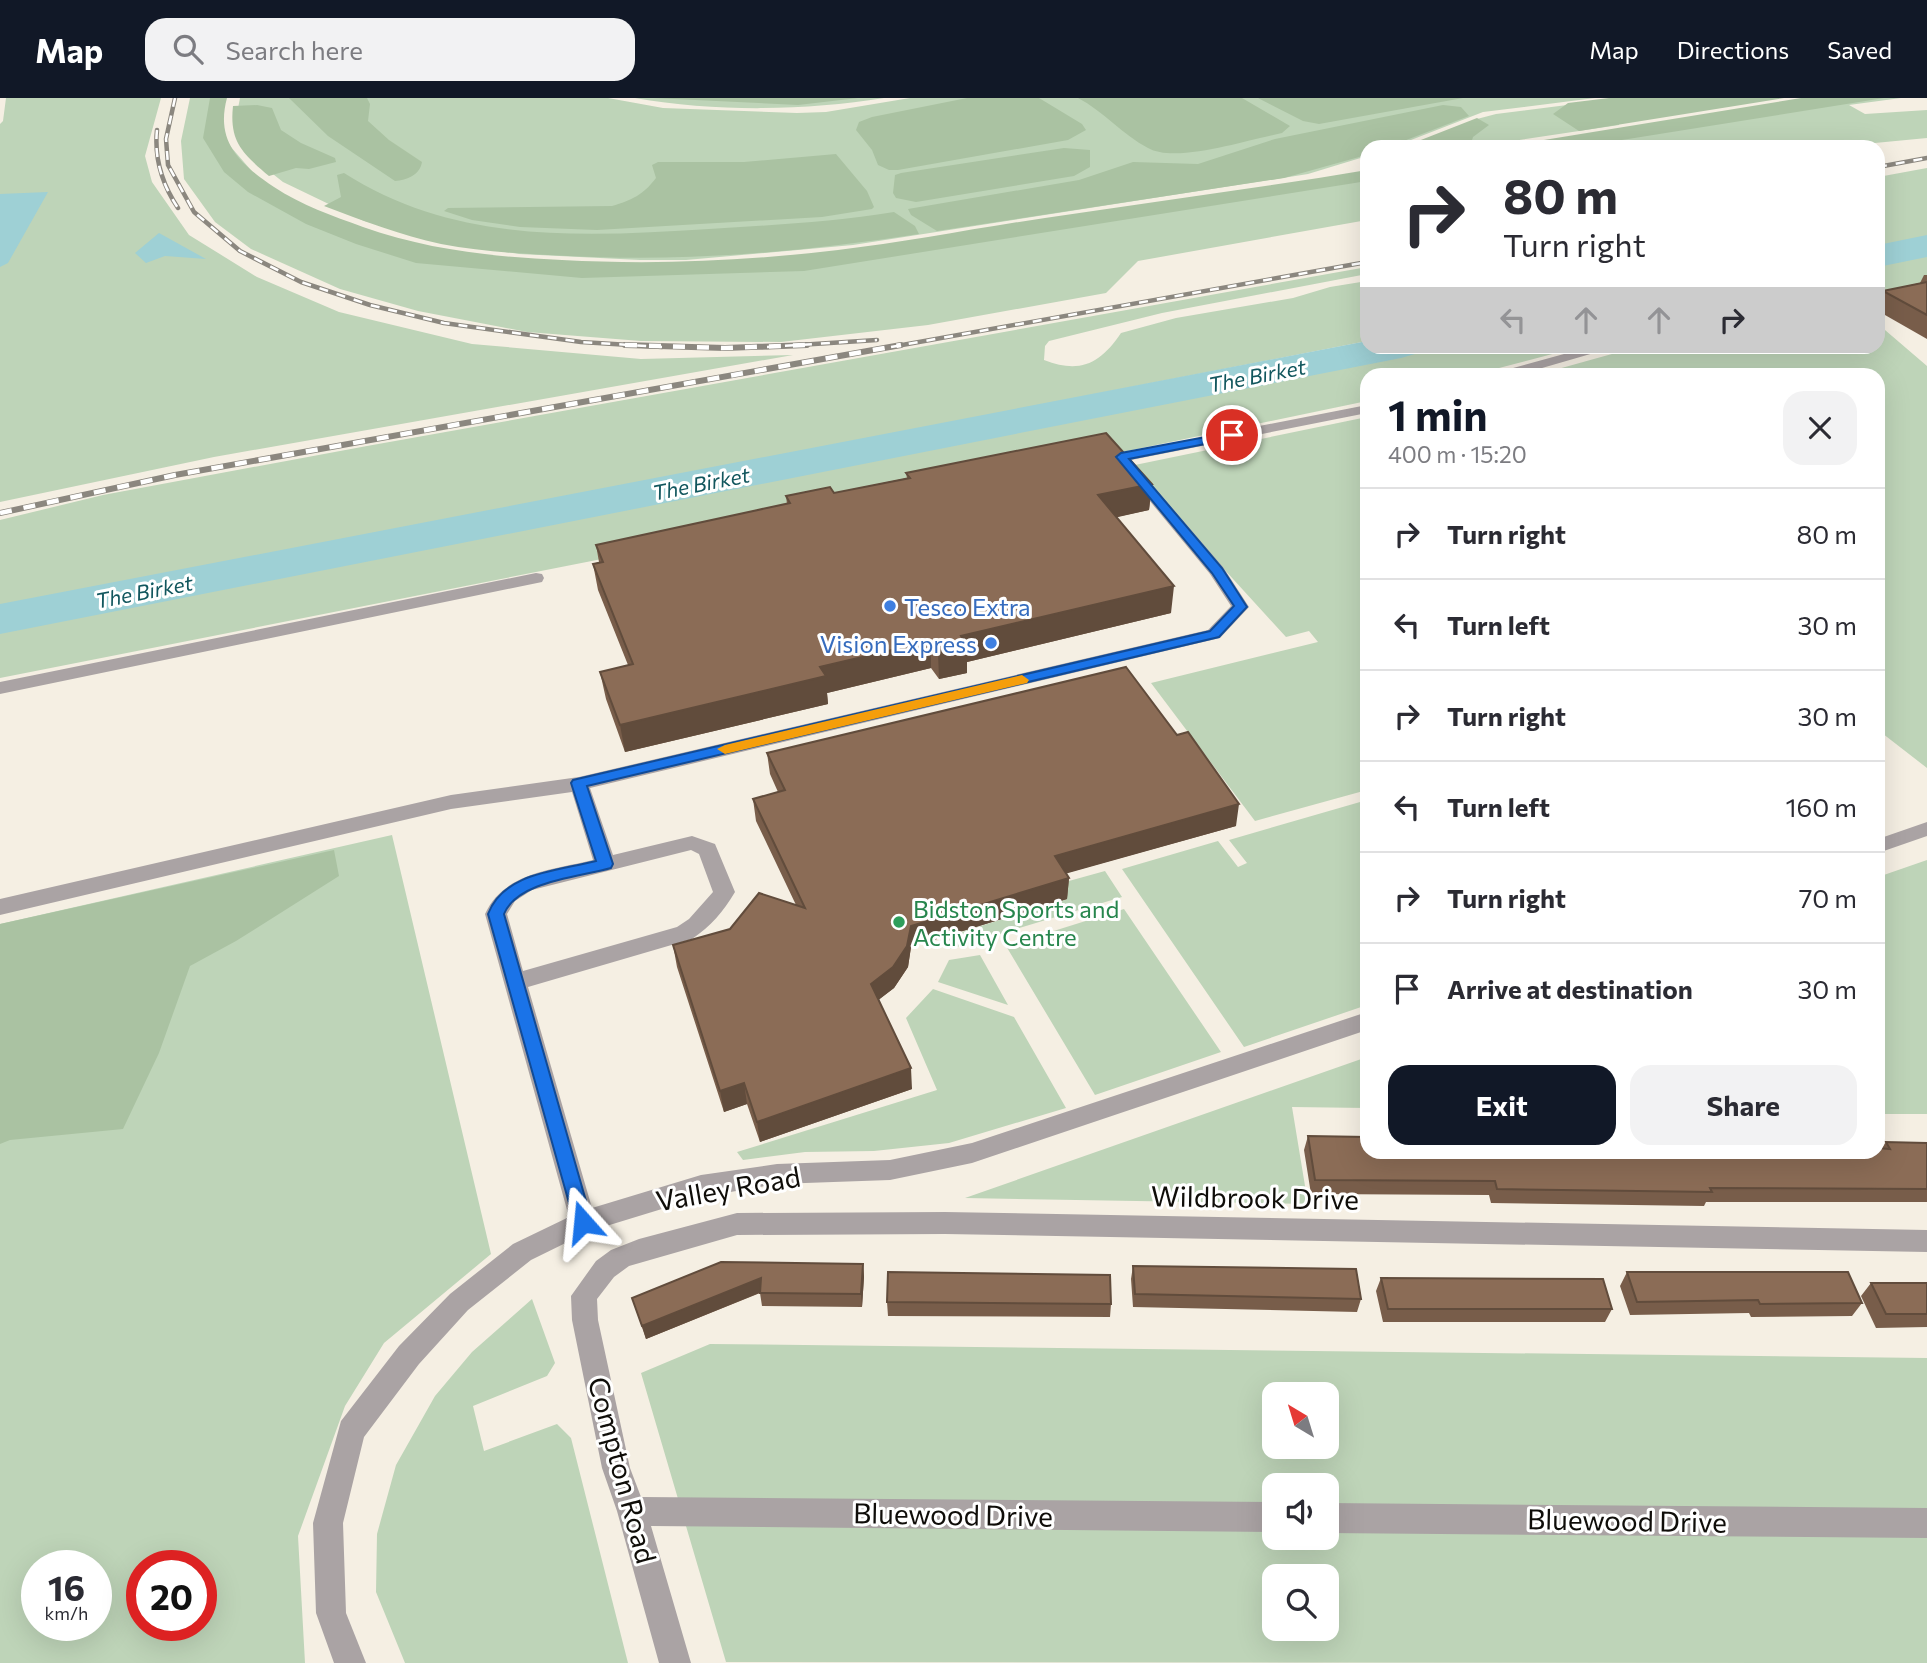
<!DOCTYPE html>
<meta charset="utf-8">
<style>
body{margin:0;font-family:Commissioner,sans-serif;background:#f2f2f3;color:#2b2b33;height:100vh;display:flex;flex-direction:column;font-size:26px;white-space:nowrap}
*{box-sizing:border-box;margin:0}
p{font-size:23px;color:#7c7c81}
.icon{flex:none;width:38px;height:38px;fill:none;stroke:currentColor;stroke-width:2;stroke-linecap:round;stroke-linejoin:round}
.map{position:relative;flex:1;overflow:hidden}
.details{position:absolute;left:1360px;top:270px;width:525px;height:791px;display:flex;flex-direction:column;background:#fff;border-radius:21px;box-shadow:0 7px 28px #0002}
.details>*{flex:none}
.banner{position:absolute;left:1360px;top:42px;width:525px;height:214px;border-radius:21px;box-shadow:0 7px 28px #0002;background:#fff;color:#2b2b33;overflow:hidden}
.needle{width:46px;rotate:322deg}
.controls{position:absolute;left:1262px;top:1284px;display:grid;gap:14px}
.controls a{display:grid;place-items:center;width:77px;height:77px;border-radius:14px;background:#fff;box-shadow:0 7px 28px #0002;font-size:35px}
.speed{position:absolute;left:21px;top:1452px;display:flex;gap:14px;font-size:35px;font-weight:700;text-align:center}
.speed>*{display:grid;place-content:center;width:91px;height:91px;border-radius:50%;background:#fff;box-shadow:0 7px 28px #0002;line-height:1}
.speed small{font-size:18px;font-weight:400}
.speed .limit{border:10px solid #d22;background:#fff;color:#111}
.pin{position:absolute;display:grid;place-items:center;width:60px;height:60px;color:#fff;margin:-30px;border:4px solid #fff;border-radius:50%;box-shadow:0 2px 7px #0007}
.me{position:absolute;width:77px;margin:-38px;rotate:342deg;stroke-linejoin:round;filter:drop-shadow(0 0 5px #0008)}
.turn{display:flex;align-items:center;gap:24px;height:147px;padding:0 28px;font-size:32px}
.turn .icon{width:91px;height:91px;stroke-width:2.5}
.turn b{display:block;font-size:49px;line-height:60px}
.lanes{display:flex;align-items:center;height:66px;padding:0 28px;background:#0003;justify-content:center;gap:35px;direction:ltr}
.lanes .off{opacity:.35}
.round{display:grid;place-items:center;flex:none;width:74px;height:74px;border-radius:21px;background:#f2f2f3}
.overview{display:flex;align-items:center;justify-content:space-between;height:119px;padding:0 28px}
h1{font-size:42px;font-weight:700;line-height:52px;color:#111827}
.button{display:flex;gap:14px;margin-top:auto;padding:14px 28px}
.button a{flex:1;height:80px;border-radius:21px;background:#111827;color:#fff;font-size:28px;font-weight:700;line-height:80px;text-align:center}
.button a+a{background:#f2f2f3;color:#2b2b33}
ul{padding:0;list-style:none}
li{display:flex;align-items:center;gap:21px;height:91px;padding:0 28px;border-top:2px solid #e1e1e2}
li div{flex:1}
li b{display:block;font-size:26px}
li em{font-style:normal}
header{display:flex;align-items:center;gap:42px;box-sizing:border-box;height:98px;padding:0 35px;background:#111827;color:#fff}
header strong{font-size:33px}
nav{display:flex;gap:38px;margin-inline-start:auto;font-size:24px}
.search{width:490px;height:63px;background:#f2f2f3;display:flex;align-items:center;gap:18px;box-sizing:border-box;padding:0 24px;border-radius:21px;color:#7c7c81;font-size:26px}
.map>svg:first-child{display:block}
.green{fill:#bed4b8;fill-rule:evenodd}
.forest{fill:#aac2a2}
.water{fill:#9ed0d5}
.lines{fill:none;stroke-linecap:round;stroke-linejoin:round}
.river{fill:#9ed0d5;fill-rule:evenodd}
.minor{fill:#aaa3a4;fill-rule:evenodd}
.rail-far1-casing{stroke:#8b877f;stroke-width:4.5}
.rail-casing{stroke:#8b877f;stroke-width:6}
.rail-far1{stroke:#fff;stroke-width:2.5;stroke-dasharray:9;stroke-linecap:butt}
.rail{stroke:#fff;stroke-width:4.5;stroke-dasharray:12;stroke-linecap:butt}
.wall{fill:#785d4a}
.shaded-wall{fill:#614c3c}
.building{fill:#8b6c56;stroke:#614c3c;stroke-width:2}
.route{fill:#1a73e8;stroke:#114b97;stroke-width:2}
.slow{fill:#f59e0b}
.shop-dot{fill:#3f7fe0;stroke:#fff;stroke-width:2.5}
.leisure-dot{fill:#2e9e5b;stroke:#fff;stroke-width:2.5}
.labels{text-anchor:middle;dominant-baseline:central;stroke-width:6;stroke-linejoin:round;paint-order:stroke}
.far-water-label{font-size:21px;font-style:italic;fill:#11565d;stroke:#fff}
.shop-label{font-size:24px;fill:#366cbe;stroke:#fff;text-anchor:start}
.leisure-label{font-size:24px;fill:#27864d;stroke:#fff;text-anchor:start}
.near-street-label{font-size:28px;fill:#0f0d09;stroke:#fff}
</style>
<header>
<strong>Map</strong>
<div class="search"><svg class="icon" aria-label="search" viewBox="0 0 24 24"><circle cx="10" cy="10" r="6"/><path d="M15 15l6 6"/></svg>Search here</div>
<nav><a>Map</a><a>Directions</a><a>Saved</a></nav>
</header>
<div class="map">
<svg width="1927" height="1565" viewBox="0 0 1927 1565">
<rect width="100%" height="100%" fill="#f5efe3"/>
<path class="green" d="M 6,0 L 161,0 L 145,58 L 152,84 L 189,137 L 257,179 L 339,214 L 472,246 L 641,261 L 793,257 L 214,359 L 0,404 L 0,26 L 3,23 Z
M 190,0 L 226,0 L 218,34 L 268,92 L 311,111 L 442,158 L 680,170 L 830,158 L 1367,74 L 1367,122 L 1138,163 L 1106,195 L 928,227 L 781,244 L 641,243 L 527,234 L 418,213 L 340,191 L 251,151 L 215,124 L 184,81 L 181,43 Z
M 240,0 L 608,0 L 663,10 L 797,15 L 826,14 L 910,0 L 1595,0 L 1483,14 L 1393,49 L 1367,49 L 1367,58 L 1308,76 L 853,147 L 686,162 L 640,162 L 519,156 L 472,149 L 364,123 L 283,84 L 254,61 L 234,31 Z
M 635,0 L 884,0 C 803,13 716,14 635,0 Z
M 1622,0 L 1619,27 L 1473,49 L 1411,49 L 1477,21 L 1496,16 Z
M 1814,0 L 1901,0 L 1849,7 L 1865,16 L 1927,12 L 1927,40 L 1833,49 L 1520,49 Z
M 1927,70 L 1927,142 L 1878,151 L 1878,79 Z
M 1927,154 L 1927,191 L 1878,201 L 1878,164 Z
M 1367,169 L 1367,176 L 1162,215 L 1049,243 L 1045,248 L 1044,262 C 1080,276 1100,266 1121,235 L 1176,220 L 1293,200 L 1330,189 L 1367,183 L 1367,243 L 0,510 L 0,422 L 103,397 L 367,348 Z
M 1878,226 L 1927,268 L 1927,670 L 1878,632 L 1878,276 L 1540,276 L 1637,249 L 1878,248 Z
M 1418,249 L 1579,249 L 1476,276 L 1367,276 L 1367,303 L 769,428 L 0,580 L 0,523 L 1119,309 Z
M 1367,319 L 1367,692 L 1255,723 L 1151,585 L 1318,544 L 1309,533 L 1286,539 L 1130,368 Z
M 1367,702 L 1367,907 L 1244,949 L 1122,771 L 1218,743 L 1238,769 L 1247,765 L 1229,742 Z
M 392,737 L 491,1156 L 384,1245 L 345,1308 L 298,1438 L 305,1565 L 0,1565 L 0,826 ZM 37,1468 L 96,1468 L 96,1528 L 37,1528 ZM 142,1468 L 201,1468 L 201,1528 L 142,1528 Z
M 1927,762 L 1927,1016 L 1878,1016 L 1878,779 Z
M 1105,773 L 1122,799 L 950,851 L 949,838 L 1067,801 L 1058,786 Z
M 1124,811 L 1221,954 L 1095,997 L 1006,848 Z
M 980,857 L 1008,907 L 938,884 L 949,862 Z
M 933,891 L 1014,919 L 1066,1010 L 949,1045 L 874,1053 L 805,1054 L 743,1062 L 737,1054 L 937,992 L 906,920 Z
M 1367,959 L 1367,1010 L 1292,1009 L 1308,1106 L 965,1100 Z
M 532,1201 L 555,1265 L 547,1278 L 473,1308 L 484,1353 L 557,1326 L 571,1340 L 628,1565 L 405,1565 L 376,1494 L 377,1436 L 396,1367 L 435,1298 L 472,1254 Z
M 710,1246 L 1927,1260 L 1927,1565 L 726,1564 L 641,1275 ZM 1274,1297 L 1326,1297 L 1326,1349 L 1274,1349 ZM 1274,1388 L 1326,1388 L 1326,1440 L 1274,1440 ZM 1274,1479 L 1326,1479 L 1326,1531 L 1274,1531 Z"/>
<path class="forest" d="M 210,0 L 227,0 C 215,44 240,66 274,89 C 301,107 333,118 363,129 C 428,152 494,159 562,162 C 655,167 746,163 838,152 C 907,144 976,130 1045,120 C 1152,104 1260,90 1367,72 L 1367,83 L 804,173 L 582,180 L 416,165 L 356,146 L 306,126 L 248,94 L 224,74 L 203,40 Z
M 289,0 L 367,0 L 370,6 L 368,23 L 389,42 L 422,64 C 420,77 407,82 395,83 L 328,38 Z
M 653,0 L 858,0 L 798,7 Z
M 967,0 L 1039,0 L 1082,26 L 1086,32 L 1068,42 L 898,72 L 889,72 L 878,67 L 872,52 L 856,32 L 859,24 L 872,19 Z
M 1078,0 L 1242,0 L 1290,28 L 1282,35 L 1269,38 C 1240,44 1174,65 1148,50 C 1123,37 1103,13 1078,0 Z
M 1258,0 L 1463,0 L 1319,26 L 1303,23 Z
M 1609,0 L 1784,0 L 1579,33 L 1553,16 L 1568,5 Z
M 1801,0 L 1884,0 L 1578,49 L 1501,49 Z
M 257,7 L 272,10 L 281,32 L 301,45 L 335,60 L 336,64 L 309,71 L 296,70 L 269,78 C 243,56 229,44 233,8 Z
M 1443,7 L 1461,9 L 1469,18 L 1388,49 L 1367,49 L 1367,56 L 1359,59 L 1284,80 L 937,133 L 911,117 L 908,111 L 1079,82 L 1133,64 L 1198,66 L 1275,41 Z
M 1477,20 L 1489,27 L 1473,39 L 1470,49 L 1403,49 Z
M 1064,50 L 1090,52 L 1090,69 L 1074,78 L 916,104 L 896,100 L 893,95 L 895,77 L 901,75 Z
M 836,56 L 867,93 L 874,109 L 872,111 L 822,119 L 597,132 L 520,129 L 472,122 L 444,113 L 448,110 L 612,108 C 632,102 643,97 656,80 L 652,67 L 658,64 L 744,64 Z
M 344,75 C 455,146 582,139 709,131 C 771,127 833,124 894,114 L 915,128 L 919,136 C 802,154 687,164 568,158 C 526,156 483,154 441,146 C 401,137 363,123 324,108 L 341,99 L 337,77 Z
M 334,752 L 339,778 L 236,843 L 190,868 L 159,955 L 123,1031 L 10,1042 L 0,1046 L 0,826 Z"/>
<path class="water" d="M 48,94 L 8,165 L 0,169 L 0,96 Z
M 159,135 L 206,161 L 165,158 L 146,165 L 135,155 Z"/>
<g class="lines">
<path class="river" d="M 1927,137 L 1927,159 L 1878,169 L 1878,147 Z
M 1367,243 L 1367,248 L 1420,248 L 1415,256 L 1401,260 L 0,536 L 0,506 Z"/>
<path class="minor" d="M 1593,248 L 1618,248 L 1521,276 L 1500,276 L 1502,273 Z
M 1367,307 L 1367,315 L 1131,362 L 1223,469 L 1249,509 L 1220,540 L 590,690 L 613,757 L 692,738 L 715,746 L 735,794 C 723,814 711,828 692,841 L 528,889 L 592,1110 L 701,1077 L 777,1066 L 890,1062 L 972,1045 L 1367,914 L 1367,932 L 972,1065 L 890,1082 L 777,1086 L 701,1099 L 590,1133 L 531,1162 L 468,1212 L 419,1266 L 364,1339 L 343,1425 L 346,1515 L 366,1565 L 334,1565 L 316,1515 L 313,1425 L 341,1323 L 399,1248 L 450,1196 L 513,1146 L 569,1119 L 485,816 C 504,774 553,772 593,762 L 572,694 L 451,711 L 0,817 L 0,801 L 451,697 L 579,679 L 1208,532 L 1231,508 L 1210,476 L 1116,362 L 1113,359 L 1116,356 ZM 691,752 L 699,756 L 713,794 L 689,821 L 677,829 L 523,873 L 507,816 L 515,803 L 532,792 Z
M 536,475 L 542,476 L 544,480 L 542,484 L 0,596 L 0,584 Z
M 1927,724 L 1927,738 L 1878,755 L 1878,741 Z
M 945,1114 L 1927,1132 L 1927,1154 L 945,1136 L 737,1137 L 629,1168 L 614,1179 L 597,1201 L 598,1222 L 630,1370 L 641,1399 L 1274,1404 L 1274,1434 L 651,1428 L 691,1565 L 659,1565 L 617,1413 L 602,1370 L 572,1222 L 571,1198 L 596,1163 L 611,1152 L 639,1141 L 737,1115 Z
M 1326,1405 L 1927,1410 L 1927,1440 L 1326,1435 Z"/>
<g class="rail-far1-casing">
<path id="rail-far1" d="M 175,0 L 166,41 L 168,67 L 194,114 L 240,153 L 301,184 L 370,207 L 444,225 L 581,244 L 662,249
M 157,32 C 154,61 162,86 178,110
M 1878,69 L 1927,60
M 767,249 L 877,242
M 891,249 L 1367,164"/>
</g>
<g class="rail-casing">
<path id="rail" d="M 625,247 L 725,250 L 807,247
M 0,415 L 175,377 L 901,247"/>
</g>
<use href="#rail-far1" class="rail-far1"/>
<use href="#rail" class="rail"/>
</g>
<path class="wall" d="M 1924,177 L 1927,177 L 1927,241 L 1878,213 L 1878,204 L 1883,193 L 1920,185 Z
M 906,375 L 1152,386 L 1149,412 L 1116,419 L 1171,515 L 967,564 L 967,575 L 939,581 L 931,570 L 827,595 L 828,606 L 625,654 L 606,601 L 600,574 L 628,567 L 598,492 L 593,466 L 599,464 L 596,447 L 787,406 L 786,398 L 834,395 L 907,380 Z
M 767,655 L 1236,728 L 1066,775 L 1069,780 L 1067,801 L 911,849 L 908,869 L 894,890 L 878,902 L 912,991 L 760,1044 L 747,1006 L 724,1014 L 677,869 L 673,847 L 730,831 L 796,807 L 756,723 L 753,701 L 778,694 L 770,676 Z
M 1308,1038 L 1367,1054 L 1882,1050 L 1886,1044 L 1927,1045 L 1927,1104 L 1706,1104 L 1704,1108 L 1491,1105 L 1489,1097 L 1311,1096 L 1304,1052 Z
M 863,1166 L 864,1179 L 862,1209 L 762,1208 L 760,1195 L 646,1241 L 632,1200 Z
M 1133,1168 L 1361,1201 L 1357,1214 L 1133,1209 L 1131,1181 Z
M 1627,1174 L 1862,1205 L 1852,1218 L 1751,1219 L 1749,1215 L 1630,1217 L 1620,1188 Z
M 1381,1180 L 1612,1211 L 1605,1224 L 1383,1224 L 1376,1193 Z
M 1871,1185 L 1927,1185 L 1927,1229 L 1876,1230 L 1861,1198 Z
M 887,1204 L 1111,1206 L 1110,1219 L 888,1218 Z"/>
<path class="shaded-wall" d="M 1152,386 L 1149,412 L 1096,424 L 1098,397 Z
M 1174,488 L 1171,515 L 967,564 L 967,575 L 939,581 L 938,554 L 961,538 Z
M 931,543 L 931,570 L 827,595 L 828,606 L 625,654 L 620,627 L 820,569 Z
M 1239,706 L 1236,728 L 1054,779 L 1055,758 Z
M 1069,780 L 1067,801 L 911,849 L 908,869 L 894,890 L 872,907 L 871,886 L 911,828 Z
M 911,970 L 912,991 L 760,1044 L 757,1024 Z
M 744,985 L 747,1006 L 724,1014 L 720,993 Z
M 863,1166 L 864,1179 L 862,1209 L 861,1196 Z
M 761,1180 L 764,1193 L 646,1241 L 642,1228 Z"/>
<path class="building" d="M 1927,184 L 1927,217 L 1883,193 Z
M 1106,335 L 1152,386 L 1098,397 L 1174,488 L 961,538 L 967,547 L 938,554 L 931,543 L 820,569 L 826,578 L 620,627 L 600,574 L 633,566 L 593,466 L 603,464 L 596,447 L 790,405 L 786,398 L 830,389 L 834,395 L 910,380 L 906,375 Z
M 1126,569 L 1177,637 L 1188,634 L 1239,706 L 1055,758 L 1069,780 L 911,828 L 907,848 L 893,869 L 871,886 L 911,970 L 757,1024 L 744,985 L 720,993 L 673,847 L 730,831 L 759,795 L 805,810 L 753,701 L 785,692 L 767,655 Z
M 1308,1038 L 1367,1039 L 1367,1054 L 1878,1054 L 1878,1050 L 1890,1051 L 1886,1044 L 1927,1045 L 1927,1091 L 1710,1090 L 1712,1094 L 1497,1091 L 1495,1083 L 1315,1082 Z
M 721,1164 L 863,1166 L 861,1196 L 760,1195 L 761,1180 L 642,1228 L 632,1200 Z
M 1133,1168 L 1356,1171 L 1361,1201 L 1135,1196 Z
M 888,1174 L 1110,1177 L 1111,1206 L 887,1204 Z
M 1627,1174 L 1848,1174 L 1862,1205 L 1760,1206 L 1758,1202 L 1637,1204 Z
M 1381,1180 L 1603,1181 L 1612,1211 L 1388,1211 Z
M 1871,1185 L 1927,1185 L 1927,1216 L 1886,1216 Z"/>
<path class="route" d="M 1232,334 L 1236,335 L 1236,340 L 1129,361 L 1222,470 L 1247,509 L 1219,539 L 587,688 L 613,766 L 611,770 C 580,779 517,783 504,816 L 592,1124 L 590,1130 L 583,1132 L 576,1130 L 488,816 C 504,774 558,773 596,763 L 571,685 L 573,682 L 1210,533 L 1234,508 L 1212,475 L 1116,359 L 1121,355 Z"/>
<path class="slow" d="M 1022,577 L 1029,582 L 1027,585 L 725,656 L 717,651 L 725,647 Z"/>
<g class="shop-dot">
<circle cx="890" cy="508" r="7"/>
<circle cx="991" cy="545" r="7"/>
</g>
<circle class="leisure-dot" cx="899" cy="824" r="7"/>
<g class="labels">
<g class="far-water-label">
<text transform="translate(1257 277) rotate(-11)">The Birket</text>
<text transform="translate(701 385) rotate(-11)">The Birket</text>
<text transform="translate(144 493) rotate(-11)">The Birket</text>
</g>
<g class="shop-label">
<text x="904" y="508">Tesco Extra</text>
<text x="977" y="545" text-anchor="end">Vision Express</text>
</g>
<g class="leisure-label">
<text x="913" y="810">Bidston Sports and<tspan x="913" dy="28">Activity Centre</tspan></text>
</g>
<g class="near-street-label">
<text transform="translate(728 1090) rotate(-10)">Valley Road</text>
<text transform="translate(1255 1099) rotate(1)">Wildbrook Drive</text>
<text transform="translate(623 1372) rotate(75)">Compton Road</text>
<text transform="translate(953 1416) rotate(1)">Bluewood Drive</text>
<text transform="translate(1627 1422) rotate(1)">Bluewood Drive</text>
</g>
</g>
</svg>
<div class="controls">
<a><svg class="needle" viewBox="-14 -14 28 28"><path d="M0-13l5 13h-10z" fill="#e53935"/><path d="M0 13l5-13h-10z" fill="#7c7c81"/></svg></a>
<a><svg class="icon" aria-label="sound" viewBox="0 0 24 24"><path d="M4 9h4l5-4v14l-5-4H4zM17 9q2 3 0 6"/></svg></a>
<a><svg class="icon" aria-label="search" viewBox="0 0 24 24"><circle cx="10" cy="10" r="6"/><path d="M15 15l6 6"/></svg></a>
</div>
<div class="speed"><div>16<small>km/h</small></div><div class="limit">20</div></div>
<div class="pin" style="left:1232px;top:337px;background:#d93025"><svg class="icon" aria-label="arrive" viewBox="0 0 24 24"><path d="M6 21V4h12l-3 4 3 4H6"/></svg></div>
<svg class="me" style="left:583px;top:1124px" viewBox="-20 -20 40 40"><path d="M0-17L14 15 0 8-14 15z" fill="#1a73e8" stroke="#fff" stroke-width="4"/></svg>
<div class="banner">
<div class="turn"><svg class="icon" aria-label="right" viewBox="0 0 24 24"><path d="M7 20v-9h11M14 6l5 5-5 5"/></svg><div><b>80 m</b>Turn right</div></div>
<div class="lanes"><svg class="icon off" aria-label="left" viewBox="0 0 24 24"><path d="M17 20v-9H6M10 6l-5 5 5 5"/></svg><svg class="icon off" aria-label="ahead" viewBox="0 0 24 24"><path d="M12 20V5M6 11l6-6 6 6"/></svg><svg class="icon off" aria-label="ahead" viewBox="0 0 24 24"><path d="M12 20V5M6 11l6-6 6 6"/></svg><svg class="icon" aria-label="right" viewBox="0 0 24 24"><path d="M7 20v-9h11M14 6l5 5-5 5"/></svg></div>
</div>
<section class="details">
<div class="overview"><div><h1>1 min</h1><p>400 m · 15:20</p></div><a class="round"><svg class="icon" aria-label="close" viewBox="0 0 24 24"><path d="M6 6l12 12M18 6L6 18"/></svg></a></div>
<ul>
<li><svg class="icon" aria-label="right" viewBox="0 0 24 24"><path d="M7 20v-9h11M14 6l5 5-5 5"/></svg><div><b>Turn right</b></div><em>80 m</em></li>
<li><svg class="icon" aria-label="left" viewBox="0 0 24 24"><path d="M17 20v-9H6M10 6l-5 5 5 5"/></svg><div><b>Turn left</b></div><em>30 m</em></li>
<li><svg class="icon" aria-label="right" viewBox="0 0 24 24"><path d="M7 20v-9h11M14 6l5 5-5 5"/></svg><div><b>Turn right</b></div><em>30 m</em></li>
<li><svg class="icon" aria-label="left" viewBox="0 0 24 24"><path d="M17 20v-9H6M10 6l-5 5 5 5"/></svg><div><b>Turn left</b></div><em>160 m</em></li>
<li><svg class="icon" aria-label="right" viewBox="0 0 24 24"><path d="M7 20v-9h11M14 6l5 5-5 5"/></svg><div><b>Turn right</b></div><em>70 m</em></li>
<li><svg class="icon" aria-label="arrive" viewBox="0 0 24 24"><path d="M6 21V4h12l-3 4 3 4H6"/></svg><div><b>Arrive at destination</b></div><em>30 m</em></li>
</ul>
<div class="button"><a>Exit</a><a>Share</a></div>
</section>
</div>
